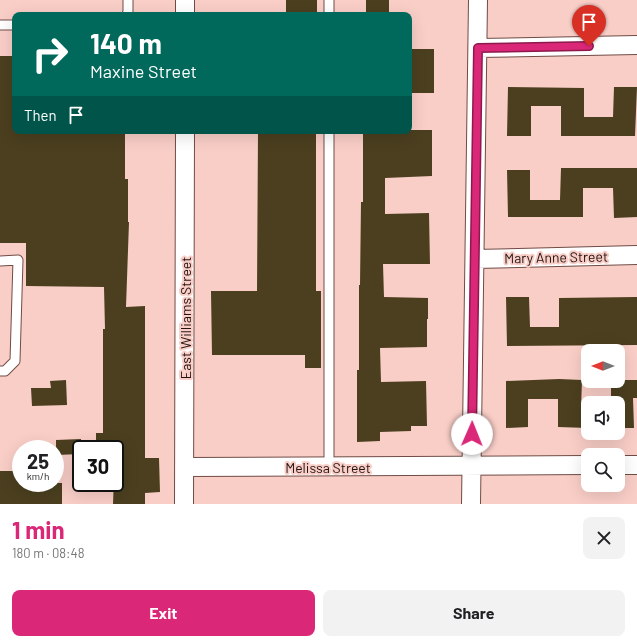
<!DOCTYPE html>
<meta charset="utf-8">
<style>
body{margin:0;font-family:Barlow,sans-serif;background:#f2f2f2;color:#202124;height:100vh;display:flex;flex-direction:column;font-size:15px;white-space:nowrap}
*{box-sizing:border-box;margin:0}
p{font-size:13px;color:#757577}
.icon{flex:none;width:22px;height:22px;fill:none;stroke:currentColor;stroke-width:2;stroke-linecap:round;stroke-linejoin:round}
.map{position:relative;height:504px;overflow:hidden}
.details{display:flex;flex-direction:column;background:#fff;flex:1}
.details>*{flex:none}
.hud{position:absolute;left:12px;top:12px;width:400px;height:122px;border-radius:8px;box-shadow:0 4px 16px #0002;background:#00695c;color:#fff;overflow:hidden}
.needle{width:26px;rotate:270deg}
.buttons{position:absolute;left:581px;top:344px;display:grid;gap:8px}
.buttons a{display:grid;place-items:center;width:44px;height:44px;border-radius:8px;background:#fff;box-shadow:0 4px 16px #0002;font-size:20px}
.speed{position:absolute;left:12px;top:440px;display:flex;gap:8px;font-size:20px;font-weight:700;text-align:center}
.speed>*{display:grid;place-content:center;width:52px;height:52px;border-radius:50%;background:#fff;box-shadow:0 4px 16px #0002;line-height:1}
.speed small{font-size:10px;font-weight:400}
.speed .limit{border:2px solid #111;border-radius:6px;background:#fff;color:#111}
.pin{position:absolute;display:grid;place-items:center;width:34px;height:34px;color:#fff;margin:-41px -17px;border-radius:50% 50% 50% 0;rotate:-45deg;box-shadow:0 0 4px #0007}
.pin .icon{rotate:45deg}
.me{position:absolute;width:44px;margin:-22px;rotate:1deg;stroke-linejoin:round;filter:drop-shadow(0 0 3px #0008)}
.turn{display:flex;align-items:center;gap:14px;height:84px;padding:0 12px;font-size:18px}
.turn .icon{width:52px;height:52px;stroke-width:2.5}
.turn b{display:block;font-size:28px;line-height:34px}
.then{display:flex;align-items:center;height:38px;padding:0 12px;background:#0003;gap:8px;font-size:15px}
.round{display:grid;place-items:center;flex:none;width:42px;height:42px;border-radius:8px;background:#f2f2f2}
.headline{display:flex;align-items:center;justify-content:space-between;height:68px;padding:0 12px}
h1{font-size:24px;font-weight:700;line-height:30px;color:#db2777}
.primary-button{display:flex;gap:8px;margin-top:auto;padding:8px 12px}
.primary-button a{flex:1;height:46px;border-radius:8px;background:#db2777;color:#fff;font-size:16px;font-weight:700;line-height:46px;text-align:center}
.primary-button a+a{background:#f2f2f2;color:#202124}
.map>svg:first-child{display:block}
.building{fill:#4b3f1f}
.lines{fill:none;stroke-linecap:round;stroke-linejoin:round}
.lane-casing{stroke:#704c46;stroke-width:11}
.street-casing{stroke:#704c46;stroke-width:20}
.lane{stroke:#fff;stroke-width:9}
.street{stroke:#fff;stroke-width:18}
.route-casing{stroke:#8e194d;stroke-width:10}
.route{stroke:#db2777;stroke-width:7}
.labels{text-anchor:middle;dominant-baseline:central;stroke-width:4;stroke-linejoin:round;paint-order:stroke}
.street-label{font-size:14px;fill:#221311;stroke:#f9cec7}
</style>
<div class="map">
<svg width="637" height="504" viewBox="0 0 637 504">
<rect width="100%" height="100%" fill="#f9cec7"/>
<path class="building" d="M 286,0 L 317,0 L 317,15 L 286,15 Z
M 366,0 L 389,0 L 389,15 L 366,15 Z
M 409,49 L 434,49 L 434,93 L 409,93 Z
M 0,56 L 15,56 L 15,131 L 125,131 L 125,179 L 128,179 L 128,222 L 129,222 L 126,307 L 145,306 L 145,458 L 159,458 L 160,492 L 145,493 L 145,504 L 113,504 L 115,449 L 96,449 L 96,433 L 103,433 L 103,329 L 105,329 L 104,287 L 26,286 L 26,243 L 0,243 Z
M 508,87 L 584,88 L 584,117 L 613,117 L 614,87 L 637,87 L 635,136 L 561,136 L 561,106 L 531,106 L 531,136 L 507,136 Z
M 409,130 L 432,130 L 432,176 L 385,178 L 385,214 L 429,213 L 430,264 L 383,264 L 384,297 L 428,298 L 428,319 L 427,319 L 427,347 L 380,348 L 381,382 L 426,381 L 427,426 L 411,426 L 411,431 L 380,432 L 380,441 L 357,442 L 357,370 L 359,370 L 359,285 L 360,285 L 361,202 L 363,202 L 363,131 Z
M 258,131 L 316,131 L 316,291 L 321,291 L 321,368 L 305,368 L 305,355 L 212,355 L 211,291 L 257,291 Z
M 561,168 L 637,168 L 637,217 L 614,218 L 613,188 L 583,188 L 583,217 L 508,217 L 507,170 L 530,170 L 530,200 L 560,200 Z
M 506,297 L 529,297 L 530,327 L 559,327 L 559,298 L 637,297 L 637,345 L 507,346 Z
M 559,379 L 582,380 L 581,409 L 588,409 L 588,428 L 558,427 L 558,399 L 528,399 L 528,427 L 506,428 L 506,381 Z
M 66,380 L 67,405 L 32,406 L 31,388 L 51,388 L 50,381 Z
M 618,380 L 637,380 L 637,398 L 633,398 L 634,428 L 618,428 L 618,403 L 611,403 L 611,381 Z
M 81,439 L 81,454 L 56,455 L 56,440 Z
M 0,471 L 21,471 L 21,483 L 62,483 L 62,504 L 0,504 Z"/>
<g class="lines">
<g class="lane-casing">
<path id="lane" d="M 329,0 L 329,15
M 127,15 L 128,11 L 128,0
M 0,25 L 15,25
M 329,131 L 329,467
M 0,261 L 18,260 L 15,361 L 5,371 L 0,371"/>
</g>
<g class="street-casing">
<path id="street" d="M 185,15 L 185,0
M 478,48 L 637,45
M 475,259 L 637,255
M 618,465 L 637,465
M 184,467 L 588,465
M 184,504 L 185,131
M 471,504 L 478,0"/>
</g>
<use href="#lane" class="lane"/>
<use href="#street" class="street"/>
</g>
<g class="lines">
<g class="route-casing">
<path id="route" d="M 472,434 L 478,48 L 589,46"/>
</g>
<use href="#route" class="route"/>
</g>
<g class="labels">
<g class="street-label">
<text transform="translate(556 257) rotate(-1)">Mary Anne Street</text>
<text transform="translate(185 318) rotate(-90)">East Williams Street</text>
<text x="328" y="467">Melissa Street</text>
</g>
</g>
</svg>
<div class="buttons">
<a><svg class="needle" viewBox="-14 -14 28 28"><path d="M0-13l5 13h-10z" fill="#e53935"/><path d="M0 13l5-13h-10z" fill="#757577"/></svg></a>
<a><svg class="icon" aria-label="sound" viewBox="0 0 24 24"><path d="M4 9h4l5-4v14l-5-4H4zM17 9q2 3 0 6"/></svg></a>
<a><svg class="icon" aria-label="search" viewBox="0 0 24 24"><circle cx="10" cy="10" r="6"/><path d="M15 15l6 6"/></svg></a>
</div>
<div class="speed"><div>25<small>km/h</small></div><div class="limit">30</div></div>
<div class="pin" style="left:589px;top:46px;background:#d93025"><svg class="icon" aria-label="arrive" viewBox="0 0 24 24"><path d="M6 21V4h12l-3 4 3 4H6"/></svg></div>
<svg class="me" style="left:472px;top:434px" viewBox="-20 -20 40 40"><circle r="19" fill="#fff"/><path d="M0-13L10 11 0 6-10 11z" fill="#db2777"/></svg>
<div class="hud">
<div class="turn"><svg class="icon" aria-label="right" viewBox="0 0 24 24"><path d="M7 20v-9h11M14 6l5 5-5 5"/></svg><div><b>140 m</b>Maxine Street</div></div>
<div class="then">Then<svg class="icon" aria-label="arrive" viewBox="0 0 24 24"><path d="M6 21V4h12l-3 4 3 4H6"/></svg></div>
</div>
</div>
<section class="details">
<div class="headline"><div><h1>1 min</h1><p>180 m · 08:48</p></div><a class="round"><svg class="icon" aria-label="close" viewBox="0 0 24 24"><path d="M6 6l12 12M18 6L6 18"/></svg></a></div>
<div class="primary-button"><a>Exit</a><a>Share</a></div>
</section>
